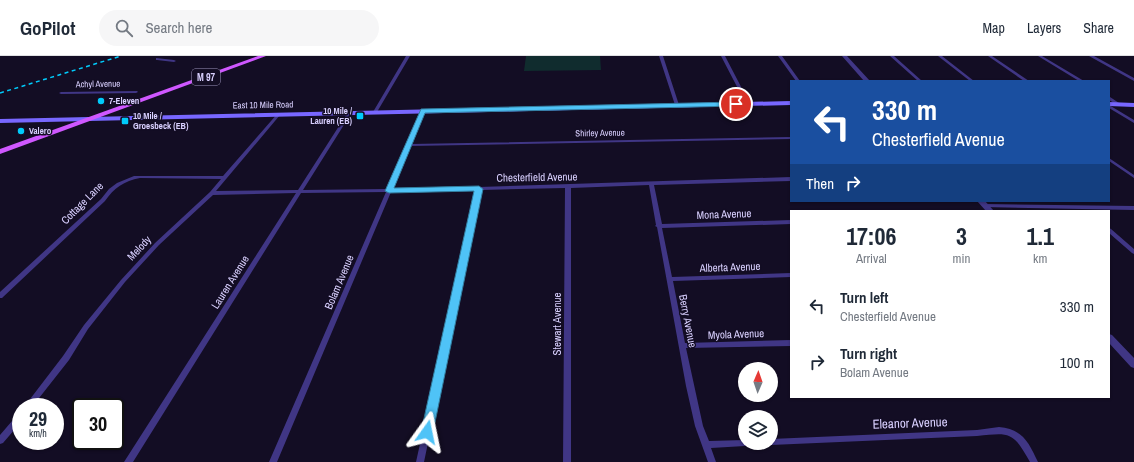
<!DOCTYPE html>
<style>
body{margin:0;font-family:"Archivo Narrow",sans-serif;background:#f6f6f7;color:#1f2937;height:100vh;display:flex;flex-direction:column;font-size:15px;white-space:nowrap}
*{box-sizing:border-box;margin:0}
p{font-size:13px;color:#747a83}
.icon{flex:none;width:22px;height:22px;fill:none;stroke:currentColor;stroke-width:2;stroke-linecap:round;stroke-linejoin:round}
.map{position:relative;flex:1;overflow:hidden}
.drawer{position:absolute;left:790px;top:154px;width:320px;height:188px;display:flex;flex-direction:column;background:#fff;border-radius:0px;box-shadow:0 1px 3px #0004}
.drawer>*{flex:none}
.guide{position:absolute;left:790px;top:24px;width:320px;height:122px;border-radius:0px;box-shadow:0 1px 3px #0004;background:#1a4fa0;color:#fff;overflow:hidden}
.needle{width:26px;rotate:2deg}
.fabs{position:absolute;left:738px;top:306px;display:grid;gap:8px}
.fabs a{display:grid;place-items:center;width:40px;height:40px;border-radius:50%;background:#fff;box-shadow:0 1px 3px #0004;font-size:20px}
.speed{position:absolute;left:12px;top:342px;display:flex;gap:8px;font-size:20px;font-weight:700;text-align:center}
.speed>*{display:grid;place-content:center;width:52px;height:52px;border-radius:50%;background:#fff;box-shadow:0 1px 3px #0004;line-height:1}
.speed small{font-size:10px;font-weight:400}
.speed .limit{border:2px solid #111;border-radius:6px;background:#fff;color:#111}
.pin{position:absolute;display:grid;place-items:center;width:34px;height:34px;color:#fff;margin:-17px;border:2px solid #fff;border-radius:50%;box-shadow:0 1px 4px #0007}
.me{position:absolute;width:44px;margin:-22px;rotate:12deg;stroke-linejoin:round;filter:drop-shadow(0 0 3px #0008)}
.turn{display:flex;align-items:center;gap:14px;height:84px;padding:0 16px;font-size:18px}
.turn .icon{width:52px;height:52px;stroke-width:2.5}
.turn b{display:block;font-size:28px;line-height:34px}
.then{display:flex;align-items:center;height:38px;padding:0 16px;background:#0003;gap:8px;font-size:15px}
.eta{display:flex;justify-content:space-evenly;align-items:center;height:68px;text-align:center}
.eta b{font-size:24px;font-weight:700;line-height:28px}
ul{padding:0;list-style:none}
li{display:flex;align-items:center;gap:12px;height:56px;padding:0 16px}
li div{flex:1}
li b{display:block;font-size:15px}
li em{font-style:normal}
header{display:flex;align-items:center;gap:24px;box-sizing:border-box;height:56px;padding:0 20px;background:#fff;border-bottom:1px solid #e0e1e3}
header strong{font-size:19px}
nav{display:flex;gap:22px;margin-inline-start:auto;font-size:14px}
.search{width:280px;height:36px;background:#f6f6f7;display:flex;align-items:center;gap:10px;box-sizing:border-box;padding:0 14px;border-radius:22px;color:#747a83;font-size:15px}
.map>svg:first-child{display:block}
.green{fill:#102c2e}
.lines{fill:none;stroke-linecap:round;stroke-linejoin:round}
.minor{fill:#403685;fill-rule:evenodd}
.tertiary{fill:#403685;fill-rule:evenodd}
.secondary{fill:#7867ff;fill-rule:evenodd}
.primary{fill:#cf57ff;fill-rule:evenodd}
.rail{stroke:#00cbfb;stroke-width:1.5;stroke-dasharray:4 3.5;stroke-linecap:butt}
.route{fill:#4fc3f7;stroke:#337fa1}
.poi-dot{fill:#00cbfb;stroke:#130d24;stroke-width:1.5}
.labels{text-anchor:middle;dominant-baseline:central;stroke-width:3;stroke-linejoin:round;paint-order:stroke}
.far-street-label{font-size:9px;fill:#d9d0ff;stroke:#130d24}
.far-poi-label{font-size:9px;font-weight:bold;fill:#d9d0ff;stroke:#130d24;text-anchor:start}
.shield{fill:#130d24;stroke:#9e96bd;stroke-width:1}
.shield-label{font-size:10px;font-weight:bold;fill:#d9d0ff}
.street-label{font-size:11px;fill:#d9d0ff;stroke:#130d24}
.near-street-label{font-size:13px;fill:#d9d0ff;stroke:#130d24}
</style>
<header>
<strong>GoPilot</strong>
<div class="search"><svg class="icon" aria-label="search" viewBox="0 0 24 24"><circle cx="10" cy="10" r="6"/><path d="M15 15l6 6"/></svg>Search here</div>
<nav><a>Map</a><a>Layers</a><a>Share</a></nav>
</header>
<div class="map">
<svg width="1134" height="406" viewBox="0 0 1134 406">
<rect width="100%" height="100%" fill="#130d24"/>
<path class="green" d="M 526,0 L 600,0 L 601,14 L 524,15 Z"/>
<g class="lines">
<path class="minor" d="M 406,0 L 410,0 L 377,56 L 374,57 L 373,56 Z
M 659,0 L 663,0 L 679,49 L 678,50 L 675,49 Z
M 721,0 L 725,0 L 750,48 L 749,49 L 746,48 Z
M 778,0 L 782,0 L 800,25 L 796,25 Z
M 890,0 L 894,0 L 922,25 L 918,25 Z
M 938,0 L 942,0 L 974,25 L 970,25 Z
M 988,0 L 992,0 L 1029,25 L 1024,25 Z
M 1038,0 L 1042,0 L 1084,25 L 1079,25 Z
M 1089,0 L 1094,0 L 1134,22 L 1134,25 Z
M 156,2 L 174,4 L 176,5 L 174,6 L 157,4 L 156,4 Z
M 137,35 L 138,36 L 136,37 L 61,38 L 59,37 L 61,36 Z
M 1109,41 L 1110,41 L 1122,49 L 1119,50 L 1109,44 Z
M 1109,49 L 1134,64 L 1134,67 L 1109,52 Z
M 422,54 L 425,55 L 411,88 L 791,81 L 791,83 L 410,90 L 392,133 L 479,131 L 791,121 L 791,125 L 654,129 L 662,168 L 791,164 L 791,168 L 662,172 L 672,221 L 791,217 L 791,221 L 673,225 L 685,287 L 791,284 L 791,290 L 686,292 L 703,370 L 709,385 L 745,384 L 745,387 L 749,387 L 748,389 L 745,390 L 711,392 L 716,406 L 708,406 L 695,370 L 686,330 L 657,171 L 655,170 L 656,169 L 649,129 L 571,132 L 571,406 L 563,406 L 565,132 L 481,134 L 424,406 L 416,406 L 476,135 L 391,136 L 277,406 L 269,406 L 386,136 L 301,137 L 133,406 L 124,406 L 296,137 L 213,139 L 159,189 L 125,226 L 88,273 L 69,304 L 32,351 L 24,351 L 63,300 L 84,269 L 121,224 L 155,187 L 210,136 L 221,123 L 140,122 C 124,125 114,132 105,145 L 2,242 L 0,242 L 0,236 L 101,143 L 109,133 L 117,127 L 134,120 L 223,120 L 278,57 L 279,57 L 281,58 L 280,59 L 216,135 L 298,134 L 348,56 L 350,55 L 352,56 L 303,134 L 387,133 Z
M 1109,102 L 1134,119 L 1134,122 L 1109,105 Z
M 986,148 L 1134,150 L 1134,154 L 984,151 L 983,150 L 984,149 Z
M 1109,172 L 1111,173 L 1134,193 L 1134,198 L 1132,197 L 1109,177 Z
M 21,357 L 21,366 L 3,387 L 0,388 L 0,379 L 18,358 Z
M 999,371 C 1023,373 1029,387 1038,406 L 1030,406 C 1013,376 1011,376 977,380 L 771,389 L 768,388 L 767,387 L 771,387 L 771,383 L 977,374 Z"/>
<path class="tertiary" d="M 842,0 L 847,0 L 870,25 L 864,25 Z
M 977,145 L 985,145 L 994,155 L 986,155 Z
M 1109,278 L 1112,279 L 1134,302 L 1134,312 L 1131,311 L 1109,287 Z"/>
<path class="secondary" d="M 791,45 L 791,49 L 0,67 L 0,63 Z
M 1109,46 L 1134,47 L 1134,51 L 1109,50 Z"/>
<path class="primary" d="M 258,0 L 266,0 L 0,98 L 0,93 Z"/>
<path class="rail" d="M 0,37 L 121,0"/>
</g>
<path class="route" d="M 736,46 L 739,48 L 738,50 L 425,57 L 394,132 L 479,130 L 483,133 L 433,376 L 431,380 L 427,381 L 423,380 L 421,376 L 474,135 L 389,137 L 385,135 L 421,53 Z"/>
<g class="poi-dot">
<circle cx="101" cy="45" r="4"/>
<rect x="356" y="56" width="8" height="8" rx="2"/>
<rect x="121" y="61" width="8" height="8" rx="2"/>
<circle cx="21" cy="75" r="4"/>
</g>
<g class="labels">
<g class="far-street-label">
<text transform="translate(98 28) rotate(-1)">Achyl Avenue</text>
<text transform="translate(263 49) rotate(-1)">East 10 Mile Road</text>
<text transform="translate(600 77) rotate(-1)">Shirley Avenue</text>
</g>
<g class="far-poi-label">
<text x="109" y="45">7-Eleven</text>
<text x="352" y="55" text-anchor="end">10 Mile /<tspan x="352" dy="10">Lauren (EB)</tspan></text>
<text x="133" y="60">10 Mile /<tspan x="133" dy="10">Groesbeck (EB)</tspan></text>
<text x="29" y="75">Valero</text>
</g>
<rect class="shield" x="192" y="13" width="28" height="16" rx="3"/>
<g class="shield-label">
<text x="206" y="21">M 97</text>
</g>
<g class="street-label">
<text transform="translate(537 121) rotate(-1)">Chesterfield Avenue</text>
<text transform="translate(82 147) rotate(-45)">Cottage Lane</text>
<text transform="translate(724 158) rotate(-2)">Mona Avenue</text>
<text transform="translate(139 192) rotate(-47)">Melody</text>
<text transform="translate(730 211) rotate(-2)">Alberta Avenue</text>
<text transform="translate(230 226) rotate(-58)">Lauren Avenue</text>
<text transform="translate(339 226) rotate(-67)">Bolam Avenue</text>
<text transform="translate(688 265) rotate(79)">Berry Avenue</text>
<text transform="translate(557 268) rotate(-90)">Stewart Avenue</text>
<text transform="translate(736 278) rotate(-2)">Myola Avenue</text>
</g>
<g class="near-street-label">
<text transform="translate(910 367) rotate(-2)">Eleanor Avenue</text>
</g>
</g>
</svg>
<div class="fabs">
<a><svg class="needle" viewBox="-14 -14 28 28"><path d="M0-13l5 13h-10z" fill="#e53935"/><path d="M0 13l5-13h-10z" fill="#747a83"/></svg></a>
<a><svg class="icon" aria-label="layers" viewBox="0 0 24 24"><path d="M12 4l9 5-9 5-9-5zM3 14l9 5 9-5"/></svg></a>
</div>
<div class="speed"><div>29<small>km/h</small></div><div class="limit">30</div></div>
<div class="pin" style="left:736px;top:48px;background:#d93025"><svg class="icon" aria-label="arrive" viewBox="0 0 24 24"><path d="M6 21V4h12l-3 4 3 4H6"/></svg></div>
<svg class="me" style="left:427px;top:376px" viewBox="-20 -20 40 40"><path d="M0-17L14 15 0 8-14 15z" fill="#4fc3f7" stroke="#fff" stroke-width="4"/></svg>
<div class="guide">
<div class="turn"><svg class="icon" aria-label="left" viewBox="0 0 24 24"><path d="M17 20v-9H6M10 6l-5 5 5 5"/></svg><div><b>330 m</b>Chesterfield Avenue</div></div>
<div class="then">Then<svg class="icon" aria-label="right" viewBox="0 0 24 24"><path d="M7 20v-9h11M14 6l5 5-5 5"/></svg></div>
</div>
<section class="drawer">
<div class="eta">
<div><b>17:06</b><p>Arrival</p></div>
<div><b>3</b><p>min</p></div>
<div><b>1.1</b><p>km</p></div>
</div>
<ul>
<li><svg class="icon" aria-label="left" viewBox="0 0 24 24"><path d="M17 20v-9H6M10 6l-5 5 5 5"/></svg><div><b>Turn left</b><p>Chesterfield Avenue</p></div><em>330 m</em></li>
<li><svg class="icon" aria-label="right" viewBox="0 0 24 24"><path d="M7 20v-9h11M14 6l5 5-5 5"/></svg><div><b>Turn right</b><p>Bolam Avenue</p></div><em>100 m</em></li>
</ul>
</section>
</div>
